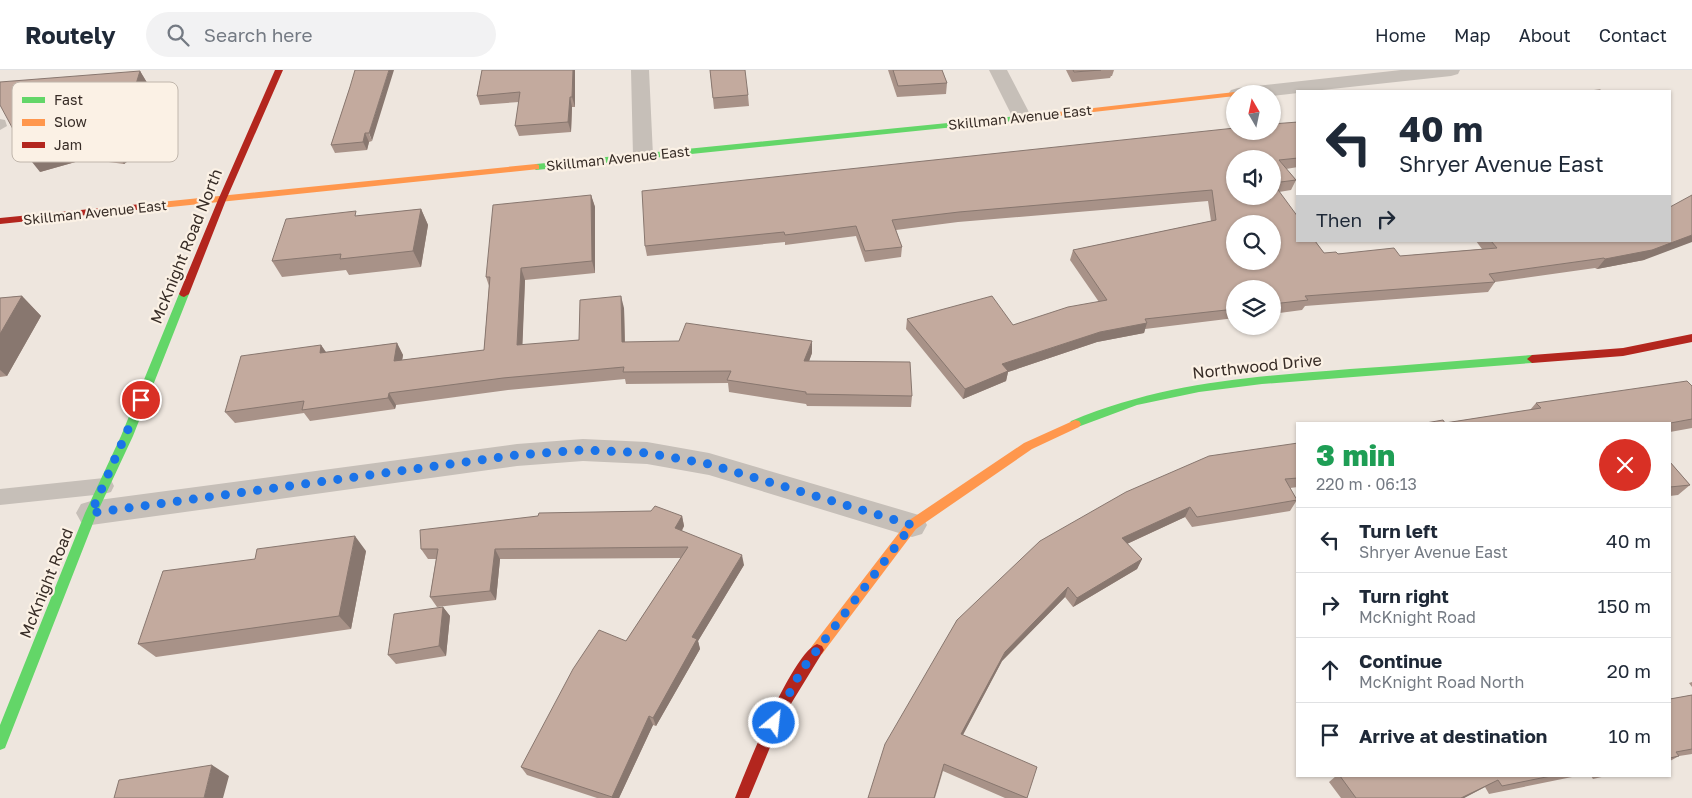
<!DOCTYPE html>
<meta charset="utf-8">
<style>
body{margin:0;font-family:"Golos Text",sans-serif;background:#f2f2f3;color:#1f2937;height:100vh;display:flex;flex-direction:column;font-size:19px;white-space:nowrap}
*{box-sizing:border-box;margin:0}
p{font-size:16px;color:#747a83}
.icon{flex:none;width:28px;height:28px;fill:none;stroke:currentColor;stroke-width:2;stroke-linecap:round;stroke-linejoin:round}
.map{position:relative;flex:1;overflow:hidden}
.panel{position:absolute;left:1296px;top:352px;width:375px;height:355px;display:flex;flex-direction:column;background:#fff;border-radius:0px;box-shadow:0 1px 4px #0004}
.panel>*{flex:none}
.top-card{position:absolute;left:1296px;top:20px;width:375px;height:152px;border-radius:0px;box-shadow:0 1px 4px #0004;background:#fff;color:#1f2937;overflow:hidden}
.needle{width:32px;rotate:351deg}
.controls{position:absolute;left:1226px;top:15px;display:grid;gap:10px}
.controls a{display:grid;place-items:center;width:55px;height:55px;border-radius:50%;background:#fff;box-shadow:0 1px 4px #0004;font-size:25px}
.pin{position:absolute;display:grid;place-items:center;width:42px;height:42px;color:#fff;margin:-21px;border:2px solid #fff;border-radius:50%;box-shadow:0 1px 5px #0007}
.me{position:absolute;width:55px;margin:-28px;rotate:28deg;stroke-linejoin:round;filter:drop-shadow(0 0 4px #0008)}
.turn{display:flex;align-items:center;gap:18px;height:105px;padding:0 20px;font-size:22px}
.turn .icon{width:65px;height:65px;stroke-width:2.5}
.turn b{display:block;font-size:35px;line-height:42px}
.then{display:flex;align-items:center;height:48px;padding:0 20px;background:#0003;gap:10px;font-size:19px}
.round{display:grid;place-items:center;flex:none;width:52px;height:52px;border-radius:26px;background:#f2f2f3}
.head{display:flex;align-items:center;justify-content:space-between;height:85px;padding:0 20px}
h1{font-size:30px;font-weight:800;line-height:38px;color:#1e9e55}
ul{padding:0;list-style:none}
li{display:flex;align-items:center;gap:15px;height:65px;padding:0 20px;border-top:1px solid #e0e1e3}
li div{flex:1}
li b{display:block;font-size:19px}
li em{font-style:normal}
header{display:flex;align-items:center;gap:30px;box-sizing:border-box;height:70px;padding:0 25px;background:#fff;border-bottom:1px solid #e0e1e3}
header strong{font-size:24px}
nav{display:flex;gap:28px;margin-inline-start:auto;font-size:18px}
.search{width:350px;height:45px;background:#f2f2f3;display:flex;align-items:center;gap:12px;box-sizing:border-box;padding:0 18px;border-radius:28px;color:#747a83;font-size:19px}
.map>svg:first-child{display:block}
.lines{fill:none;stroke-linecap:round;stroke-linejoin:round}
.lane{fill:#c6bfb8;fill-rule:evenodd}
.street{fill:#c6bfb8;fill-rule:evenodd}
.fast{fill:#63d668;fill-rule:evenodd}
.slow{fill:#ff974d;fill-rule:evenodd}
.jam{fill:#b3261e;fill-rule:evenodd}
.wall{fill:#a89288}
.shaded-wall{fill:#88776f}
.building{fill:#c3aa9e;stroke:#88776f;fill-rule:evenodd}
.route{stroke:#1a73e8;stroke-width:9;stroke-dasharray:0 16.2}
.labels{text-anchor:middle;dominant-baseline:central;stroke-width:4.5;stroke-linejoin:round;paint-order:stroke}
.far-street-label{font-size:14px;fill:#372c26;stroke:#fbf1e5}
.street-label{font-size:16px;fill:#372c26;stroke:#fbf1e5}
.key{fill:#fbf1e5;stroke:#c0b6ac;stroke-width:1}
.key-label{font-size:14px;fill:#372c26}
</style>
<header>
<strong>Routely</strong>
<div class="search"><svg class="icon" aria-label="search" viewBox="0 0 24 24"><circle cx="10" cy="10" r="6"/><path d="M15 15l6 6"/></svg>Search here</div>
<nav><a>Home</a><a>Map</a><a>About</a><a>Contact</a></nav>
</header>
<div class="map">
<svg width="1692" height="728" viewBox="0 0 1692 728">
<rect width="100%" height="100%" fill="#eee6de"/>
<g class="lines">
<path class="lane" d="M 0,49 L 5,50 L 7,56 L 0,60 Z
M 104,408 L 111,410 L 114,416 L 111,422 L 104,424 L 0,435 L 0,419 Z"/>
<path class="street" d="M 631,0 L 649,0 L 653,86 L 650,90 L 643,92 L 636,90 L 633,86 Z
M 989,0 L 1007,0 L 1032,48 L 1029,52 L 1022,54 L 1015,52 Z
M 1401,0 L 1460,0 L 1458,4 L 1451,6 L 1313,21 L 1298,21 L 1298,23 L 1272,26 L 1272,24 L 1235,24 L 1235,29 L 1231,28 L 1228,24 L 1231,20 L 1238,18 Z
M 583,369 L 647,372 L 709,383 L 912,443 L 922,446 L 927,455 L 922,464 L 912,467 L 709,405 L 647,394 L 583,391 L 517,396 L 91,455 L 81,452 L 76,443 L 81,434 L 91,431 L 517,374 Z"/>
<path class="fast" d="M 1058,42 L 1061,42 L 1061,46 L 536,100 L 532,97 L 536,94 Z
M 184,221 L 189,224 L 133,366 L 97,443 L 5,678 L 0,680 L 0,655 L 85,443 L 121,366 L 179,224 Z
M 1532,285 L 1537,289 L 1532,293 L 1262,314 L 1199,322 L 1137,335 L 1075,358 L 1071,357 L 1069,354 L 1071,351 C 1165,312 1250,307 1350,299 C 1411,295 1471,290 1532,285 Z"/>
<path class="slow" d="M 1235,22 L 1239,24 L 1235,24 L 1235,26 L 1058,46 L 1054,44 L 1058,42 Z
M 536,94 L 539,95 L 539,99 L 151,139 L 146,136 L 151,133 Z
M 1075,350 L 1079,351 L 1081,354 L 1079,357 L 1032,379 L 916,459 L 822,584 L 817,586 L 812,584 L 810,580 L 812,576 L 908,451 L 1024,373 Z"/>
<path class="jam" d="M 275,0 L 283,0 L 226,130 L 189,224 L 184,227 L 181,226 L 179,224 L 218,130 Z
M 151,133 L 154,134 L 154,138 L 0,154 L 0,148 Z
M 1692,264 L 1692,272 L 1623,286 L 1532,293 L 1527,289 L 1532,285 L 1623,278 Z
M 817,574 L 822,576 L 824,580 L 789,637 L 771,675 L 749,728 L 735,728 C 746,700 792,583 817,574 Z"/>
</g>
<path class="wall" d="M 482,0 L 575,0 L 575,37 L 572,37 L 571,62 L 519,66 L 515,56 L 519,32 L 480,35 L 477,26 Z
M 710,0 L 748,25 L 749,36 L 714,39 Z
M 888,0 L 942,0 L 947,13 L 946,24 L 897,27 Z
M 1066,0 L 1114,0 L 1112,6 L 1111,6 L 1110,8 L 1072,12 Z
M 140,1 L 149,16 L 141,45 L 157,50 L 166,64 L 124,94 L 86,89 L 40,102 Z
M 350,17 L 372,71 L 369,72 L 367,80 L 335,83 L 331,75 Z
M 1298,52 L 1298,97 L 1286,99 L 1296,110 L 1291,120 L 1279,122 L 1324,183 L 1400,186 L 1482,179 L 1476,171 L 1670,171 L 1644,190 L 1597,199 L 1595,198 L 1495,212 L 1488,222 L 1305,236 L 1302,240 L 1272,244 L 1272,219 L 1235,219 L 1235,248 L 1145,259 L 1144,263 L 1097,272 L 1008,302 L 1006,311 L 963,329 L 906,259 L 907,249 L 1013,255 L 1099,232 L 1070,190 L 1073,180 L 1211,151 L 1208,131 L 958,152 L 896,160 L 902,177 L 901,187 L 865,192 L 856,166 L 785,175 L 785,172 L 647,186 L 645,176 Z
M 591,125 L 595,137 L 595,203 L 525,210 L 522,275 L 579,270 L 624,238 L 625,272 L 812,283 L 809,291 L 912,326 L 911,337 L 807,336 L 806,334 L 729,322 L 728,313 L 626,314 L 625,309 L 508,320 L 396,335 L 395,339 L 310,351 L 304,343 L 235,353 L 225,342 L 321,275 L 326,282 L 397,273 L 403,285 L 402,290 L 484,280 L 489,216 L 486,207 Z
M 421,139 L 428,155 L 421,197 L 349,205 L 346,200 L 282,207 L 272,191 L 358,146 Z
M 22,226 L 41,246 L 7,306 L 0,307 L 0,228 Z
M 1692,316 L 1692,358 L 1670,362 L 1670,354 L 1420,354 L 1445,353 L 1530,340 L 1536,333 Z
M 1298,373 L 1298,417 L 1290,418 L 1297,430 L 1290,441 L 1192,457 L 1185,447 L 1127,474 L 1142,489 L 1137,499 L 1073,537 L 1065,527 L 1002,591 L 963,665 L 1027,728 L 1005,728 L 943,701 L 935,728 L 868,728 L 957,550 Z
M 1670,392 L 1690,415 L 1678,425 L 1670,426 Z
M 682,446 L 684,456 L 682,461 L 744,495 L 698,571 L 700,579 L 656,656 L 653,655 L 619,728 L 597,728 L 527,705 L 521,697 L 626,571 L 681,488 L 500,489 L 496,530 L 437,537 L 430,527 L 436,489 L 428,489 L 421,479 Z
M 366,481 L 351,559 L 156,587 L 138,574 Z
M 443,537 L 450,546 L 446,586 L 396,594 L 388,585 Z
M 1692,612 L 1692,617 L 1689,613 Z
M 1692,625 L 1692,684 L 1679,686 L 1670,691 L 1670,629 Z
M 1336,706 L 1577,706 L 1489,724 L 1485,717 L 1464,728 L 1341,728 L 1329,712 Z
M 1591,706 L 1606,706 L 1593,709 Z"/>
<path class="shaded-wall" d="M 389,0 L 394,0 L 372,71 L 369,63 Z
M 573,0 L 575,0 L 575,37 L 572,27 Z
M 140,1 L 149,16 L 138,55 L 128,40 Z
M 570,27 L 572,37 L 571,62 L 568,52 Z
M 157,50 L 166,64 L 124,94 L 113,79 Z
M 365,63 L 369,72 L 367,80 L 363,72 Z
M 75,74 L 86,89 L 40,102 L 28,87 Z
M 591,125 L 595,137 L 595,203 L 592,191 Z
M 421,139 L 428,155 L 421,197 L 413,181 Z
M 1692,165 L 1692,172 L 1644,190 L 1597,199 L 1605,189 Z
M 521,198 L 525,210 L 522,287 L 517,275 Z
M 22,226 L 41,246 L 7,306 L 0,300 L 0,264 Z
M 621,226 L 624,238 L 625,284 L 622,272 Z
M 1147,253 L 1144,263 L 1097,272 L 1008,302 L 1006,311 L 963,329 L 965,319 L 1002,294 L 1100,262 Z
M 812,271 L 812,283 L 805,302 L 804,291 Z
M 397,273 L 403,285 L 400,303 L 394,291 Z
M 321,275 L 329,287 L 320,283 Z
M 389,323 L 396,335 L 395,339 L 388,328 Z
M 1190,437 L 1185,447 L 1118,478 L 1122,468 Z
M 682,446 L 684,456 L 677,468 L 675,458 Z
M 355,466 L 366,481 L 351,559 L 339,546 Z
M 495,479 L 500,489 L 496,530 L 490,521 Z
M 742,485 L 744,495 L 698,571 L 700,579 L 656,656 L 653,648 L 692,567 Z
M 1142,489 L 1137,499 L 1073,537 L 1077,528 Z
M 1068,517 L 1065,527 L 1002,591 L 959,672 L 961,664 L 1005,582 Z
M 443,537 L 450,546 L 446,586 L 439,576 Z
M 649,646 L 653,655 L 619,728 L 612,728 L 612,727 Z
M 212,695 L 229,706 L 223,728 L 204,728 Z
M 1498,710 L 1485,717 L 1464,728 L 1461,728 Z"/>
<path class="building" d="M 355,0 L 389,0 L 369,63 L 365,63 L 363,72 L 331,75 L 350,17 Z
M 482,0 L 573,0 L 572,27 L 570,27 L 568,52 L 515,56 L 520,22 L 477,26 Z
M 710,0 L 745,0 L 748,25 L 713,28 Z
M 893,0 L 942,0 L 947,13 L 898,16 Z
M 1073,0 L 1101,0 L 1074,2 Z
M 140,1 L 128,40 L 157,50 L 113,79 L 75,74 L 28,87 L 0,35 L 0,12 Z
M 1600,20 L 1602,21 L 1588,21 Z
M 1298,52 L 1298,88 L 1279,90 L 1296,110 L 1273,113 L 1298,147 L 1298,171 L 1315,171 L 1324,183 L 1336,182 L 1338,184 L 1394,178 L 1400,186 L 1497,178 L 1491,171 L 1670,171 L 1670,137 L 1692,125 L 1692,165 L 1652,180 L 1605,189 L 1604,188 L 1489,204 L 1495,212 L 1305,226 L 1308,230 L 1272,234 L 1272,219 L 1235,219 L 1235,239 L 1145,249 L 1147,253 L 1100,262 L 1002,294 L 1008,301 L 965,319 L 907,249 L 992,226 L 1013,255 L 1068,237 L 1107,230 L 1073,180 L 1216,150 L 1212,120 L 959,142 L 892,150 L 902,177 L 865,181 L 856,156 L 785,165 L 784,162 L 645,176 L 642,121 L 1235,58 L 1235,61 L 1272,61 L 1272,54 ZM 1235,89 L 1272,89 L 1272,126 L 1235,126 ZM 1235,154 L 1272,154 L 1272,191 L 1235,191 Z
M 591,125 L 592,191 L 521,198 L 517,275 L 579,270 L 580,230 L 621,226 L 622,272 L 679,271 L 686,253 L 812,271 L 804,291 L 910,292 L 912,326 L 806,324 L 806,322 L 727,310 L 731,301 L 623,302 L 624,297 L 503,308 L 389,323 L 388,328 L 302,340 L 304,331 L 225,342 L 241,286 L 321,275 L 320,283 L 397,273 L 394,291 L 484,280 L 490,207 L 486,207 L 493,135 Z
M 421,139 L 413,181 L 340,189 L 341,184 L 272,191 L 286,149 L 356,141 L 355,146 Z
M 22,226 L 0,264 L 0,228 Z
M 1687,311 L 1692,316 L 1692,349 L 1665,354 L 1420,354 L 1443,350 L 1445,353 L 1541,338 L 1536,333 Z
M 1298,373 L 1298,408 L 1285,409 L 1297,430 L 1197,447 L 1190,437 L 1122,468 L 1142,489 L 1077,528 L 1068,517 L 1005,582 L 961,664 L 1037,697 L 1027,728 L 944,694 L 934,728 L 868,728 L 885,674 L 957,550 L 1040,471 L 1126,422 L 1209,386 Z
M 1670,392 L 1690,415 L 1670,417 Z
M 655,436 L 682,446 L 675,458 L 742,485 L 692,567 L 697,569 L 653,648 L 649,646 L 612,727 L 521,697 L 573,599 L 599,560 L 626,571 L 688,477 L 495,479 L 490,521 L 430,527 L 438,479 L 421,479 L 420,460 L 538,446 L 539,443 L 651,441 Z
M 355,466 L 339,546 L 138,574 L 163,501 L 255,489 L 257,479 Z
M 443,537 L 439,576 L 388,585 L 394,544 Z
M 1692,625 L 1692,679 L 1676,682 L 1679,686 L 1670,688 L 1670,629 Z
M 212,695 L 204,728 L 114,728 L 119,710 Z
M 1340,706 L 1551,706 L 1502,716 L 1498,710 L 1461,728 L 1356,728 Z"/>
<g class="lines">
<path class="route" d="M 141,330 L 91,443 L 517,385 L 583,380 L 647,383 L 709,394 L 912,455 L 801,601 L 774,653"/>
</g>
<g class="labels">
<g class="far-street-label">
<text transform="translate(1020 47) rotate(-6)">Skillman Avenue East</text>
<text transform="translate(618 88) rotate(-6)">Skillman Avenue East</text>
<text transform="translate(95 142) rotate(-6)">Skillman Avenue East</text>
</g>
<g class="street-label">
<text transform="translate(186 176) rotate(-68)">McKnight Road North</text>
<text transform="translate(1257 296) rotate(-6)">Northwood Drive</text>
<text transform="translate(46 513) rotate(-68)">McKnight Road</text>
</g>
</g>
<rect x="12" y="12" width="166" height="80" rx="8" class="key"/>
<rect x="22" y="27" width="23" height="6" fill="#63d668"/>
<rect x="22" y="49" width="23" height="7" fill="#ff974d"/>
<rect x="22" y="72" width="23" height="6" fill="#b3261e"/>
<g class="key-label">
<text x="54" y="35">Fast</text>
<text x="54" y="57">Slow</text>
<text x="54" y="80">Jam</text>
</g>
</svg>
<div class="controls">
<a><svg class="needle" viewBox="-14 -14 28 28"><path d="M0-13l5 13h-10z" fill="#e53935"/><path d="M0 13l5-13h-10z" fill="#747a83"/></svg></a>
<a><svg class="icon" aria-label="sound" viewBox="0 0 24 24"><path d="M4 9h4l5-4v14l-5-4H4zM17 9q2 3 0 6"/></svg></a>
<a><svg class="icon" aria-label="search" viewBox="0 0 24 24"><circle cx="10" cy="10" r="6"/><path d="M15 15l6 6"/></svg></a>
<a><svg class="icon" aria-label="layers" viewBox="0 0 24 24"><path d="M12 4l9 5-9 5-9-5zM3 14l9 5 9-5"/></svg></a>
</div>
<div class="pin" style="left:141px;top:330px;background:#d93025"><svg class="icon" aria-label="arrive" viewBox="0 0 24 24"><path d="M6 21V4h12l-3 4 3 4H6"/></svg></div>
<svg class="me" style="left:774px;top:653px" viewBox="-20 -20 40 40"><circle r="17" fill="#1a73e8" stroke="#fff" stroke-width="3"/><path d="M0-11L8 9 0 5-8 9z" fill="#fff"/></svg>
<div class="top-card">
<div class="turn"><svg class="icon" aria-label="left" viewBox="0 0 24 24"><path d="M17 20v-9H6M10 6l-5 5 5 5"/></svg><div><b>40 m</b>Shryer Avenue East</div></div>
<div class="then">Then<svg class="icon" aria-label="right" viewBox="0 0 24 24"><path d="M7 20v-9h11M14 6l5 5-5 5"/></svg></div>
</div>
<section class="panel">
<div class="head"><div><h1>3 min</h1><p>220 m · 06:13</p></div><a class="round" style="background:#d93025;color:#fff"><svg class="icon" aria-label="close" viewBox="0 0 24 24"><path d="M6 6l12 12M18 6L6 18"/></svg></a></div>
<ul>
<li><svg class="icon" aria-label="left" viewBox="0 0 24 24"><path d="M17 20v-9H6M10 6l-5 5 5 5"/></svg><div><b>Turn left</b><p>Shryer Avenue East</p></div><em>40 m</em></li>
<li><svg class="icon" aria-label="right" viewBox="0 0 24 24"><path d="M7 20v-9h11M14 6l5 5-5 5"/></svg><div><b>Turn right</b><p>McKnight Road</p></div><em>150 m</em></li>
<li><svg class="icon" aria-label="ahead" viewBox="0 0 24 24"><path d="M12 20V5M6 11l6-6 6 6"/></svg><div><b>Continue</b><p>McKnight Road North</p></div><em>20 m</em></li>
<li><svg class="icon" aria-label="arrive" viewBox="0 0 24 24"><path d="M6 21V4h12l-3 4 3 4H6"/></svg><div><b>Arrive at destination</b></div><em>10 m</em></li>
</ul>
</section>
</div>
